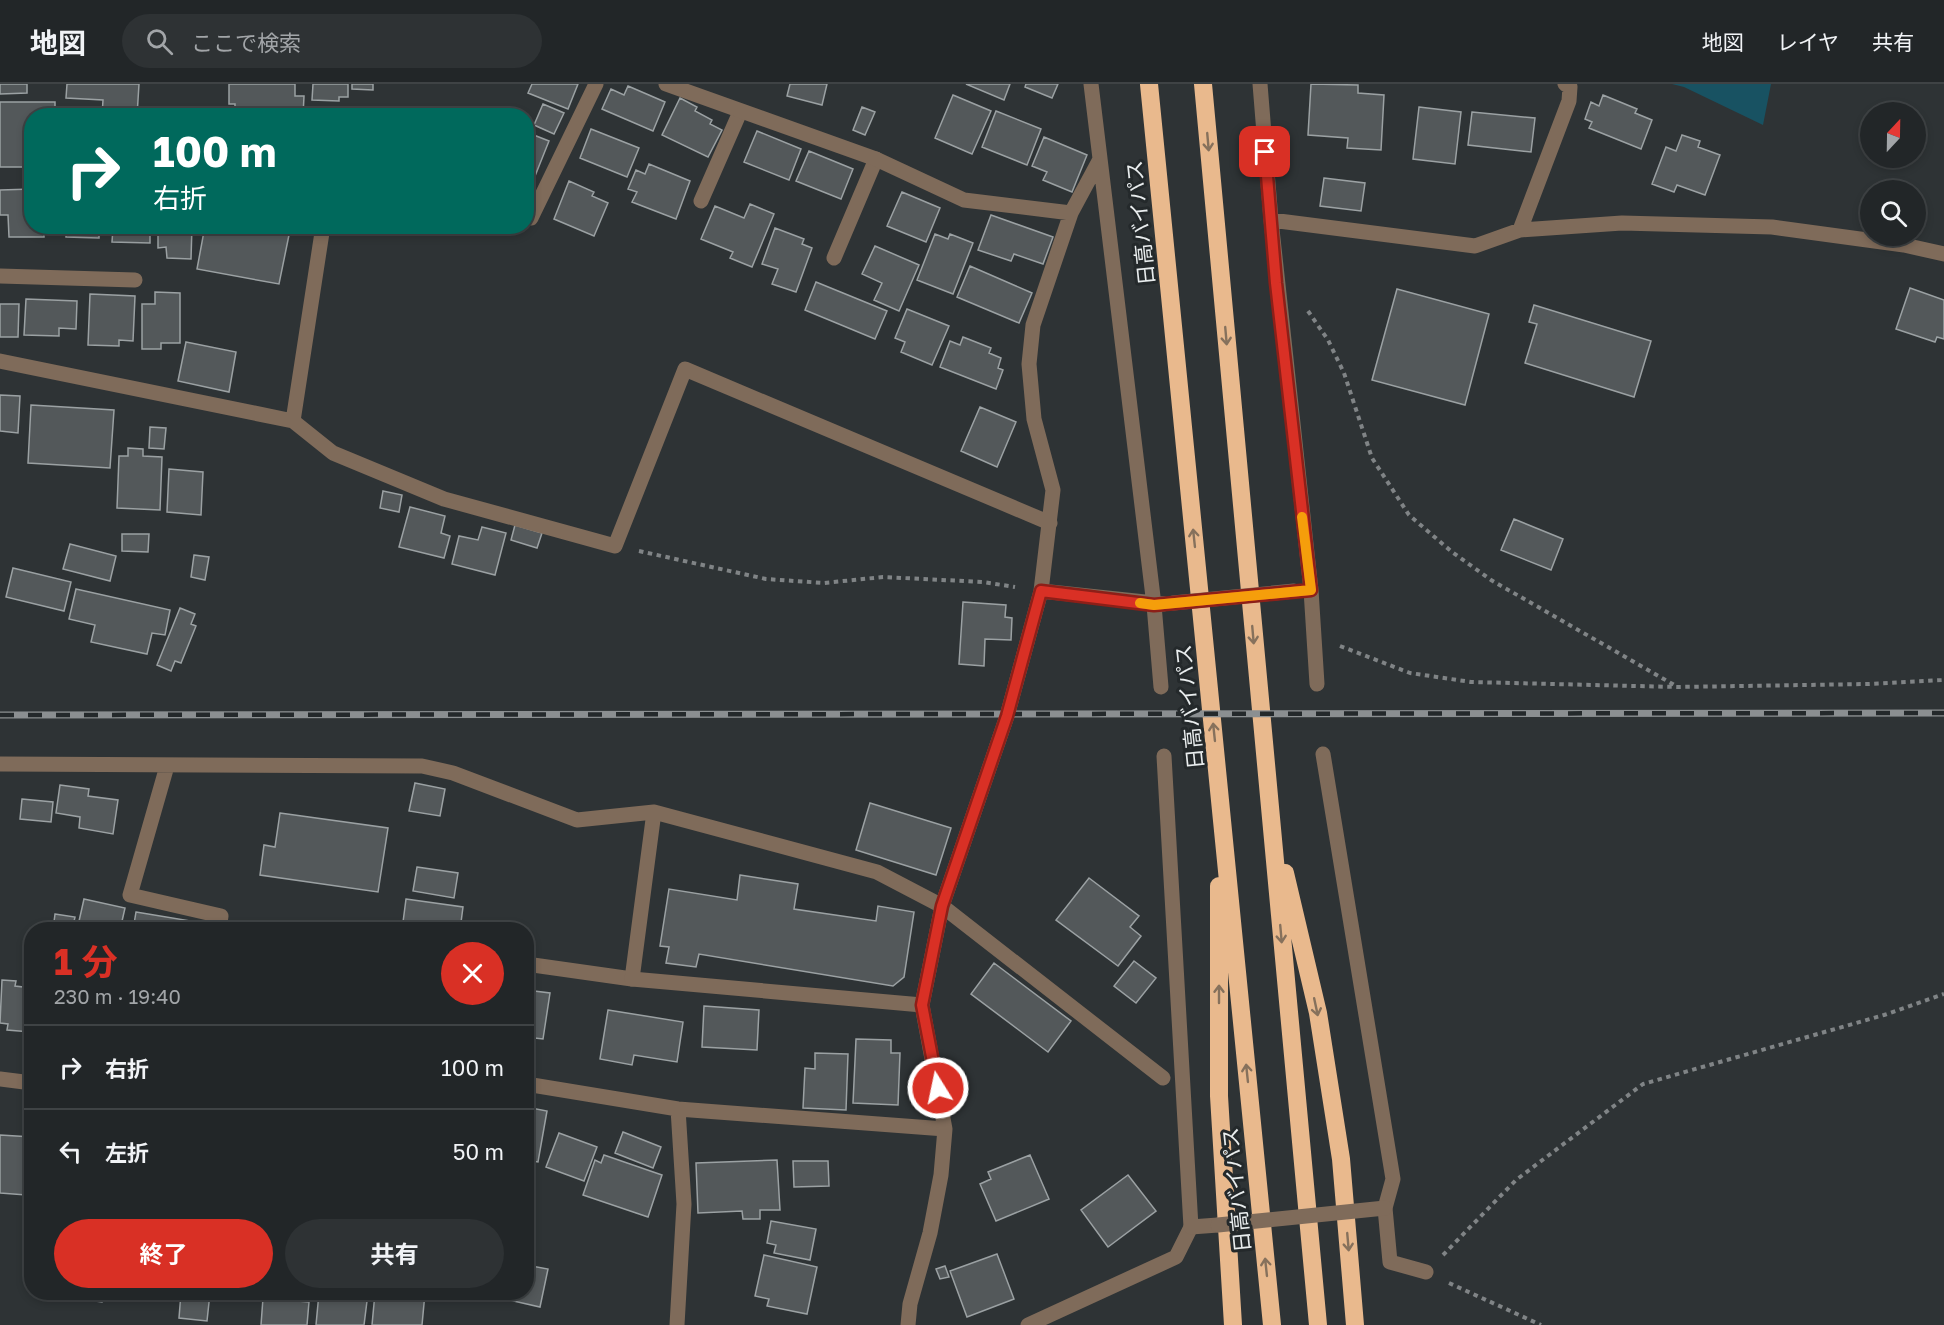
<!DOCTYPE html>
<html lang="ja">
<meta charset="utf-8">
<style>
body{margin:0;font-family:"Golos Text","Noto Sans JP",sans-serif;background:#2e3234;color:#f1f3f6;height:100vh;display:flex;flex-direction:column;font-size:22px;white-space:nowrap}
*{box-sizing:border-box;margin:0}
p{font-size:20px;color:#a2a5a8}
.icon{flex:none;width:33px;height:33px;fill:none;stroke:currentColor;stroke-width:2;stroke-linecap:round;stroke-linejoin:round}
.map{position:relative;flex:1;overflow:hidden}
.panel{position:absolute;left:24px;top:838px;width:510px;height:378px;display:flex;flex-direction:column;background:#222628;border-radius:24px;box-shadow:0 3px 9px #0003,0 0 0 2px #3f4345}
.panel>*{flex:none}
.banner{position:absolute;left:24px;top:24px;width:510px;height:126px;border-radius:24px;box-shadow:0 3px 9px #0003,0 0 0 2px #3f4345;background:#00695c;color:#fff;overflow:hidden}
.needle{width:39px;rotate:22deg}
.tools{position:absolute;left:1860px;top:18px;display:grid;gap:12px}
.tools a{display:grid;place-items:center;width:66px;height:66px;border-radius:50%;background:#222628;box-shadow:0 3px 9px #0003,0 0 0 2px #3f4345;font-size:30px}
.pin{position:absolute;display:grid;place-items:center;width:51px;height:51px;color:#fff;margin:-26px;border-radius:12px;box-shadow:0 3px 9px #0006}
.me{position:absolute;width:66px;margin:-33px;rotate:350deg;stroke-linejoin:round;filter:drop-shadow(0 0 4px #0008)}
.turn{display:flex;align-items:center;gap:21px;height:126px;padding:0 30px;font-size:27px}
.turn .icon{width:78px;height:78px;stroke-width:2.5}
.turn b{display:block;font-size:42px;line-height:51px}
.round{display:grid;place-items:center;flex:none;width:63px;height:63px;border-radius:32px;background:#2e3234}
.summary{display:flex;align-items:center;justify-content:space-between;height:102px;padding:0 30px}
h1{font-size:36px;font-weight:700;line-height:45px;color:#d93025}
.primary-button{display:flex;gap:12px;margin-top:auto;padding:12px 30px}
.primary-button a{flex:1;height:69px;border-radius:36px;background:#d93025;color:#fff;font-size:24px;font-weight:700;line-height:69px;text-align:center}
.primary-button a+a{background:#2e3234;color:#f1f3f6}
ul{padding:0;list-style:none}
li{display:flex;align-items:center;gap:18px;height:84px;padding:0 30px;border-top:2px solid #3f4345}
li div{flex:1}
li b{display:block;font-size:22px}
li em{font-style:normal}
header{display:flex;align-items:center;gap:36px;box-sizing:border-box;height:84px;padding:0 30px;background:#222628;border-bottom:2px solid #3f4345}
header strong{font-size:28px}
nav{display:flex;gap:33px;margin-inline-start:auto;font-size:21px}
.search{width:420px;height:54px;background:#2e3234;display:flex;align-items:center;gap:15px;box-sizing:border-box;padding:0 21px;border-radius:33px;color:#a2a5a8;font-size:22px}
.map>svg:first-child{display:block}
.water{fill:#185262}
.building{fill:#53585a;stroke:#9ba1a3;stroke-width:1.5}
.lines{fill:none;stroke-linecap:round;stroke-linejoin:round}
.path{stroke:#808486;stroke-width:4;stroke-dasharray:4.5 4.5;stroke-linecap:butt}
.lane{stroke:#7f6b5a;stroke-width:15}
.street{stroke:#7f6b5a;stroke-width:15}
.highway{stroke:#e9b98d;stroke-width:18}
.rail-casing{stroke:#8b8f91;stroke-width:7}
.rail{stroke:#24292b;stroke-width:4.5;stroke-dasharray:14;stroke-linecap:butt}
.street-bridge{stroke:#7f6b5a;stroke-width:15}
.oneway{stroke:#86715c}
.route-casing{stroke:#8d1f18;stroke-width:15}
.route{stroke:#d93025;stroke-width:10}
.slow{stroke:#f59e0b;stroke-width:10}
.labels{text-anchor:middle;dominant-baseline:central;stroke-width:6;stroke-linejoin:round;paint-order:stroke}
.street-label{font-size:21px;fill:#e9edee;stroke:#24292b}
</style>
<header>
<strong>地図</strong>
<div class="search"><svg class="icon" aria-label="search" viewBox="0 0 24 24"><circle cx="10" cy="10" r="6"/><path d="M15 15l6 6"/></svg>ここで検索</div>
<nav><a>地図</a><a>レイヤ</a><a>共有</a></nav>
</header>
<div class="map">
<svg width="1944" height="1241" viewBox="0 0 1944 1241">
<rect width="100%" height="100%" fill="#2e3335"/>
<path class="water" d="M 1672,0 L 1771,0 L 1763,41 L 1684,3 Z"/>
<path class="building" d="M 0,0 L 27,0 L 27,9 L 0,10 Z
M 67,0 L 139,0 L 137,32 L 102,32 L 103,16 L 66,14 Z
M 229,0 L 295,0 L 295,12 L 304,12 L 303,32 L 235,30 L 235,20 L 229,20 Z
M 313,0 L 348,0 L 348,13 L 339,13 L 339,17 L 312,16 Z
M 352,0 L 373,0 L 373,6 L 352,5 Z
M 532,0 L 578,0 L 568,25 L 528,9 Z
M 790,0 L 827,0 L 822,21 L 787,12 Z
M 966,0 L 1010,0 L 1004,16 Z
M 1026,0 L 1058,0 L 1052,14 L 1025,3 Z
M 1311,0 L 1358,1 L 1358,9 L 1384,11 L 1381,66 L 1347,64 L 1348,54 L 1308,51 Z
M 628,2 L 665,18 L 653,47 L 602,25 L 611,5 L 624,11 Z
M 953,11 L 991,27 L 972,70 L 935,54 Z
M 1603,11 L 1637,25 L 1635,29 L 1652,36 L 1641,65 L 1589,44 L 1592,38 L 1585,35 L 1591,18 L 1599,22 Z
M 680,14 L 697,23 L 695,27 L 712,36 L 710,40 L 722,46 L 708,73 L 662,51 Z
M 0,18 L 55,18 L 55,32 L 32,32 L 32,83 L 0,83 Z
M 543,20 L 564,29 L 554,50 L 534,41 Z
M 862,23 L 875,28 L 865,51 L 853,46 Z
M 1419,23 L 1461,28 L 1455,80 L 1413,75 Z
M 60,24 L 83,24 L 83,32 L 60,32 Z
M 996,27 L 1041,45 L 1027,81 L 982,63 Z
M 1472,28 L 1535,34 L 1531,68 L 1468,61 Z
M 591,45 L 639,64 L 627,93 L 580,74 Z
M 757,47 L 801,65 L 789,96 L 744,78 Z
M 526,48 L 549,57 L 535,92 L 526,89 Z
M 1682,51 L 1700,57 L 1698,63 L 1720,71 L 1705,111 L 1677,101 L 1674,108 L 1652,100 L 1666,63 L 1676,67 Z
M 1044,53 L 1087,71 L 1072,108 L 1043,96 L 1047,88 L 1032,82 Z
M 809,67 L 853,85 L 841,115 L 796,97 Z
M 649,80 L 690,97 L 676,135 L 632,118 L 637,108 L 628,105 L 636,86 L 645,90 Z
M 1324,94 L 1365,99 L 1361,127 L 1320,122 Z
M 569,97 L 594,108 L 592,112 L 608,119 L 594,152 L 554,135 Z
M 32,105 L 32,142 L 44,142 L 44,153 L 9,153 L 8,131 L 0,131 L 0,106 Z
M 902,108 L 940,124 L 926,158 L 887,142 Z
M 750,120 L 774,130 L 752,183 L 730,174 L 733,168 L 701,155 L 715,122 L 744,134 Z
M 991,131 L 1053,153 L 1043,180 L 1014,170 L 1011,177 L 978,166 Z
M 66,142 L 99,142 L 99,154 L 66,153 Z
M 104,142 L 150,142 L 150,159 L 112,158 L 113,144 Z
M 158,142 L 192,142 L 191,175 L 167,174 L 166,163 L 158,164 Z
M 205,142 L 244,142 L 289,151 L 279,200 L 197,185 Z
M 775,144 L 804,155 L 802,160 L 812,164 L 796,208 L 772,200 L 778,185 L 762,180 Z
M 935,150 L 948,155 L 950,150 L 973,159 L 953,210 L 917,196 Z
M 875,162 L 919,181 L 899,227 L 874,216 L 882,199 L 862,190 Z
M 970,182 L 1032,209 L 1019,239 L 957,213 Z
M 816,198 L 887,227 L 875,255 L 805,226 Z
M 1910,204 L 1944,216 L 1944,255 L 1937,253 L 1935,258 L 1896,245 Z
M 1397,205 L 1489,230 L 1465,321 L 1372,296 Z
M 155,208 L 180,209 L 180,259 L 161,259 L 161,265 L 142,265 L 142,220 L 155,220 Z
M 90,210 L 135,212 L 133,257 L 119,256 L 119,262 L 88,261 Z
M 26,215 L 77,217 L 76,245 L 59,244 L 59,252 L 24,251 Z
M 0,220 L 19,220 L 18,253 L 0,253 Z
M 1534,221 L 1651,257 L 1634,313 L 1525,279 L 1537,240 L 1529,238 Z
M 907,225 L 949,242 L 932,281 L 901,268 L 905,258 L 895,254 Z
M 963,253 L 991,264 L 989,269 L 1001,274 L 998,284 L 1003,286 L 996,305 L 940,283 L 950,257 L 960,261 Z
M 186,258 L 236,268 L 229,308 L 178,297 Z
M 0,311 L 20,312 L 18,349 L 0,347 Z
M 31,321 L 114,326 L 110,384 L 28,379 Z
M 980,323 L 1016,338 L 997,383 L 961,367 Z
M 150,343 L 166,344 L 164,365 L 149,364 Z
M 128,364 L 143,365 L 143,372 L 162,373 L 160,426 L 117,424 L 119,372 L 128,372 Z
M 169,385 L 203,388 L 201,431 L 167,428 Z
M 383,407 L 402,411 L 399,428 L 380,424 Z
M 410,423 L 445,432 L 441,449 L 450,452 L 444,474 L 399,463 Z
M 1514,435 L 1563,455 L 1551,486 L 1501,466 Z
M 515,441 L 542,449 L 537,464 L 511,456 Z
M 482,443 L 506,449 L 495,491 L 452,480 L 459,452 L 478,456 Z
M 122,450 L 149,450 L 148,468 L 122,467 Z
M 70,460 L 116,472 L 110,497 L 63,485 Z
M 194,471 L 209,473 L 205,496 L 191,493 Z
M 13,484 L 71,498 L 64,527 L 6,513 Z
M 76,505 L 170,526 L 165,551 L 152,549 L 147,570 L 91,558 L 95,541 L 69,535 Z
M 963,518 L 1006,521 L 1005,533 L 1012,534 L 1011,556 L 985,555 L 984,582 L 959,580 Z
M 180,524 L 195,530 L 191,540 L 196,542 L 181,579 L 175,577 L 171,587 L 157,581 Z
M 415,699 L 445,705 L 440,732 L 409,727 Z
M 60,701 L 89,705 L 88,712 L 118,716 L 113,750 L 79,744 L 80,733 L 56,729 Z
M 22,715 L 53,718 L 51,738 L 20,735 Z
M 870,719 L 951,744 L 936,791 L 856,766 Z
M 280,729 L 388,744 L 378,808 L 260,791 L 264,761 L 275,763 Z
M 417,783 L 458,789 L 454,814 L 413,807 Z
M 740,791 L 798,800 L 794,825 L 876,837 L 878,822 L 914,828 L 904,893 L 893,902 L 699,870 L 696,883 L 666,879 L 669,863 L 660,862 L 669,805 L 737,816 Z
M 1089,794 L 1139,832 L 1130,843 L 1141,852 L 1118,882 L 1056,836 Z
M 84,815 L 125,824 L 120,846 L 77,846 Z
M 406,815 L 463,823 L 460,846 L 402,846 Z
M 136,828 L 203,839 L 202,846 L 133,846 Z
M 55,830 L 75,833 L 72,846 L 53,846 Z
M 1134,877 L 1156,894 L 1136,919 L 1114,902 Z
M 994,879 L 1071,937 L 1048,968 L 971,910 Z
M 2,896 L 16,897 L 15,902 L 32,904 L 31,948 L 7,946 L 8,940 L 0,939 Z
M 526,906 L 550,909 L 543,955 L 526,953 Z
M 704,922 L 759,926 L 757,966 L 702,963 Z
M 608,926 L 683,938 L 677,978 L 634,971 L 632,981 L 600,975 Z
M 856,955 L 891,956 L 891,969 L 900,969 L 898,1021 L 853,1019 Z
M 815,969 L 848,970 L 846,1026 L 803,1024 L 805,984 L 815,985 Z
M 526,1023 L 547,1027 L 538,1078 L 526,1076 Z
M 623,1048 L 661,1063 L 653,1084 L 615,1069 Z
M 559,1049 L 597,1063 L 584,1097 L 546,1083 Z
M 0,1051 L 32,1053 L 32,1101 L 27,1101 L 26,1111 L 0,1109 Z
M 604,1071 L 662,1091 L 648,1133 L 583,1111 L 595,1076 L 601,1079 Z
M 1030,1071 L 1049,1115 L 996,1137 L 980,1100 L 991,1095 L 988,1088 Z
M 777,1076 L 780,1126 L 760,1126 L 760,1135 L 743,1135 L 742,1127 L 698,1129 L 696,1079 Z
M 793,1077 L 828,1077 L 829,1102 L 794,1103 Z
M 1128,1091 L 1156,1127 L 1108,1163 L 1081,1126 Z
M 771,1137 L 816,1145 L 810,1176 L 774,1169 L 776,1161 L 767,1159 Z
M 997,1170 L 1014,1215 L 967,1233 L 950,1187 Z
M 764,1171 L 817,1183 L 807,1230 L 767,1222 L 769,1215 L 755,1212 Z
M 526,1181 L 548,1185 L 540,1223 L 478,1209 L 526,1209 Z
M 945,1182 L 949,1193 L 940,1195 L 936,1185 Z
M 65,1209 L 103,1209 L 102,1218 L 65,1213 Z
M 181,1209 L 210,1209 L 207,1237 L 179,1234 Z
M 319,1209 L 368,1209 L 364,1241 L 316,1241 Z
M 375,1209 L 425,1209 L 422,1241 L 372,1241 Z
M 263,1214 L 309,1218 L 307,1241 L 261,1241 Z"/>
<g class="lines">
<path class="path" d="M 1308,227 L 1328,256 L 1344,289 L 1372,374 L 1409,431 L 1452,468 L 1491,496 L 1676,602
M 639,467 L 766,495 L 824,499 L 883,493 L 983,498 L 1015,503
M 1340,562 L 1410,589 L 1471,598 L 1677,603 L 1868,600 L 1944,596
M 1443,1171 L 1516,1096 L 1643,1000 L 1884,931 L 1944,910
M 1449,1199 L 1541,1241"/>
<path class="lane" d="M 701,117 L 740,28
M 834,174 L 876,75
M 0,192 L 135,196
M 526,880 L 632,895
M 1028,1241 L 1176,1173 L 1191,1143"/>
<path class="street" d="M 666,0 L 876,75 L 964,116 L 1071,129
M 1091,0 L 1154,521 L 1161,603
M 1260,0 L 1271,136 L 1475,162 L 1520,146 L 1622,139 L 1772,143 L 1904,161 L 1944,170
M 526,133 L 531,134 L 596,0
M 1271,136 L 1311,506 L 1317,600
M 1520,146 L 1569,17 L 1570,3 L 1565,0
M 0,277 L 293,337 L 333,369 L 444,415 L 615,462 L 685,285 L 1050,439
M 293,337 L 323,142
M 1041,507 L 1164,520
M 1323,670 L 1393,1095 L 1385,1124 L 1390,1178 L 1426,1188
M 1164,672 L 1191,1143 L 1218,1141
M 0,680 L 422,682 L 453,689 L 577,736 L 654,728 L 877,788 L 942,822 L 1163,994
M 167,682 L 130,811 L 221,832 L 219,846
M 654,728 L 632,895 L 922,921
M 0,995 L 32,999
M 526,1000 L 678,1025 L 945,1045
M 677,1241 L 684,1120 L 678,1025
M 908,1241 L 910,1220 L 930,1149 L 941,1091 L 945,1045 L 922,921 L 942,822 L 1007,632 L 1041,507 L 1053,406 L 1034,335 L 1029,280 L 1033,241 L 1071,129 L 1099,77"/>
<path class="highway" d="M 1149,0 L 1272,1241
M 1203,0 L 1318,1241
M 1285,789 L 1318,929 L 1341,1075 L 1355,1241
M 1219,802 L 1219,1012 L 1233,1241"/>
<g class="rail-casing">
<path id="rail" d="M 0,631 L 1944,629"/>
</g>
<use href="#rail" class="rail"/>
<path class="street-bridge" d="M 1173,519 L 1294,507
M 1218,1141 L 1385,1124"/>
</g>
<defs><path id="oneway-shaft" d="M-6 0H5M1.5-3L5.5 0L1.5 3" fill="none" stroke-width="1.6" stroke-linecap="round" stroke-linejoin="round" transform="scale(1.5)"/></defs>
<g class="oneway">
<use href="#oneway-shaft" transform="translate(1208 58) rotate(85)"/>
<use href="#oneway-shaft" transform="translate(1226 252) rotate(85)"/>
<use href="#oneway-shaft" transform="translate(1194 454) rotate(-96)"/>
<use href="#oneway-shaft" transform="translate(1253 551) rotate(85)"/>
<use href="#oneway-shaft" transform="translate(1214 648) rotate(-96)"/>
<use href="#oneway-shaft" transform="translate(1281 850) rotate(85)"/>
<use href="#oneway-shaft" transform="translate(1219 910) rotate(-90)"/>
<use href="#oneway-shaft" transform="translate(1316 923) rotate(78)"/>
<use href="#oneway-shaft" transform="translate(1247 989) rotate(-96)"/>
<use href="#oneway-shaft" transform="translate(1348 1158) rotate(85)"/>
<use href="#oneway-shaft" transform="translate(1266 1183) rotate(-96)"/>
</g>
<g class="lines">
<g class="route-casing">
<path id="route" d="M 938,1004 L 922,921 L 942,822 L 1007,632 L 1041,507 L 1154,521 L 1311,506 L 1276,199 L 1265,68"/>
</g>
<use href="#route" class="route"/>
<path class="slow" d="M 1140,519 L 1154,521 L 1311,506 L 1302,433"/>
</g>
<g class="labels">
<g class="street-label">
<text transform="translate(1140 139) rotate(-96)">日高バイパス</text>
<text transform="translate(1189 623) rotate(-96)">日高バイパス</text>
<text transform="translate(1236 1106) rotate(-96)">日高バイパス</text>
</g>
</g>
</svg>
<div class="tools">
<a><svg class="needle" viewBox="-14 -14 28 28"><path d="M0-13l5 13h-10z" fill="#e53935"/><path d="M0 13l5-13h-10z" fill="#a2a5a8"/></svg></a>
<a><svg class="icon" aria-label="search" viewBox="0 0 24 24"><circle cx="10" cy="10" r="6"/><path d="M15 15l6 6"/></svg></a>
</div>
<div class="pin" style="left:1265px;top:68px;background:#d93025"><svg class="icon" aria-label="arrive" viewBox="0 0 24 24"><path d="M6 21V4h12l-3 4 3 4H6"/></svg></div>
<svg class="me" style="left:938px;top:1004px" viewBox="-20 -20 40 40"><circle r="17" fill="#d93025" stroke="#fff" stroke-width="3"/><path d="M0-11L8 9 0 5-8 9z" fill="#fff"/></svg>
<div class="banner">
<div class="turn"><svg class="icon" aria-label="right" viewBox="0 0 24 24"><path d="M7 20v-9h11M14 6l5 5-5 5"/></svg><div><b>100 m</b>右折</div></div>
</div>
<section class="panel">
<div class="summary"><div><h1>1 分</h1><p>230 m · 19:40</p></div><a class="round" style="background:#d93025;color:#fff"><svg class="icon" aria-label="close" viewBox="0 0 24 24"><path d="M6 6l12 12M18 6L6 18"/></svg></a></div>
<ul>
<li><svg class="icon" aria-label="right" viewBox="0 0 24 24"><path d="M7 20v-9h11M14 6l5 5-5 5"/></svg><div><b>右折</b></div><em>100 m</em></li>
<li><svg class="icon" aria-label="left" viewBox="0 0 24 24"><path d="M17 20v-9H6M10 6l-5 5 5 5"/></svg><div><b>左折</b></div><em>50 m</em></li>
</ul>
<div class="primary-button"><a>終了</a><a>共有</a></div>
</section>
</div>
